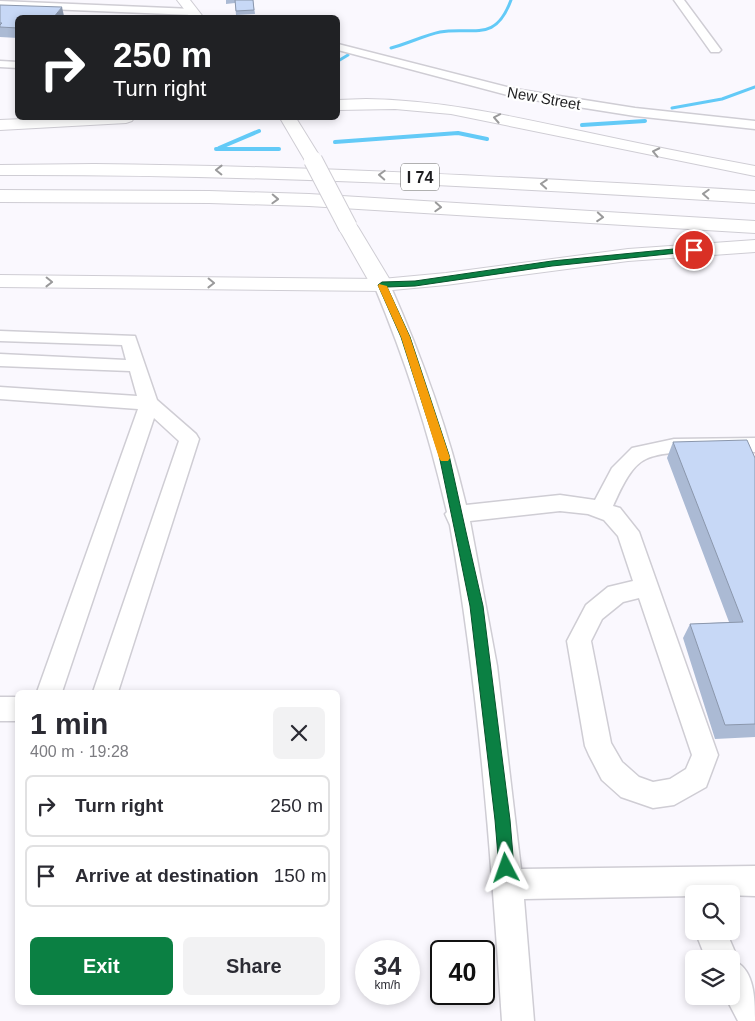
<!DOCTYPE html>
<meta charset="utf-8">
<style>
body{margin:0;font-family:Arial,sans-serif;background:#f2f2f3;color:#2b2b33;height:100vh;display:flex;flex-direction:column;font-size:19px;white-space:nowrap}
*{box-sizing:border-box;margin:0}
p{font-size:16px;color:#7c7c81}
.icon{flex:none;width:28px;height:28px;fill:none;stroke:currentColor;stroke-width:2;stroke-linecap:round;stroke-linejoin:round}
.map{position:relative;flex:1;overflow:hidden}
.sheet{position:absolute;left:15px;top:690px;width:325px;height:315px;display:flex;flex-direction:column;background:#fff;border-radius:8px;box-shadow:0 2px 8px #0003}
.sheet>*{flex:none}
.hud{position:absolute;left:15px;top:15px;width:325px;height:105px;border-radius:8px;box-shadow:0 2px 8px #0003;background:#202124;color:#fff;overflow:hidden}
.fabs{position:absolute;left:685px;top:885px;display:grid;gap:10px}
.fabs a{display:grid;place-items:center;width:55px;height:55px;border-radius:8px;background:#fff;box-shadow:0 2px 8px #0003;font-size:25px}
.speed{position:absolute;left:355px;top:940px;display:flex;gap:10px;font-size:25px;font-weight:700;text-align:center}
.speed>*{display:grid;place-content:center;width:65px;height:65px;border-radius:50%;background:#fff;box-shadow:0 2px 8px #0003;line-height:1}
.speed small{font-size:12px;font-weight:400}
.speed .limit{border:2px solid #111;border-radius:8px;background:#fff;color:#111}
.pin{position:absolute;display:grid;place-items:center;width:42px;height:42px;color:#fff;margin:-21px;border:2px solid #fff;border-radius:50%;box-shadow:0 1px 5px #0007}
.me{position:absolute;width:55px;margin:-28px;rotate:356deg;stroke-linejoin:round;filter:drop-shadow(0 0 4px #0008)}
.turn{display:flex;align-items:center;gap:18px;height:105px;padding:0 15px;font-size:22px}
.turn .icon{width:65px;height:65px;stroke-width:2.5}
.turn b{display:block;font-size:35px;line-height:42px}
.round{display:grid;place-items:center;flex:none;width:52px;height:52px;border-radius:8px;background:#f2f2f3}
.head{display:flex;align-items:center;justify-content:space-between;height:85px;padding:0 15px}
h1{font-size:30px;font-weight:700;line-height:38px}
.primary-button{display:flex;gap:10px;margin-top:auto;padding:10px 15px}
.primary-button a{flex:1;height:58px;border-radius:8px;background:#0b8043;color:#fff;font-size:20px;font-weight:700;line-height:58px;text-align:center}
.primary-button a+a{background:#f2f2f3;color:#2b2b33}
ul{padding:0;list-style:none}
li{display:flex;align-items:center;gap:15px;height:62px;margin:0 10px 8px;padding:0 5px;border:2px solid #e1e1e2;border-radius:8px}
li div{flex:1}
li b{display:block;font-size:19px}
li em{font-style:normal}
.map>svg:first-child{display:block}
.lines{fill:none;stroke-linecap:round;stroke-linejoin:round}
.stream-far1{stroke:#63caf7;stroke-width:3}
.stream{stroke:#63caf7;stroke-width:4}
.minor-casing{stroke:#cfcdd4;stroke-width:3}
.major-casing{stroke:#cfcdd4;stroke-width:2}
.highway-casing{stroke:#cfcdd4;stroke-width:2}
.minor{fill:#fff;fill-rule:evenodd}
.major{fill:#fff;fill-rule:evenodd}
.highway{fill:#fff;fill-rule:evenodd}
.major-bridge-casing{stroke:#cfcdd4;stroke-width:20;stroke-linecap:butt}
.major-bridge{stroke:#fff;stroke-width:18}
.wall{fill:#abbad4}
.shaded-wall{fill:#8b97ac}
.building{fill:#c7d8f6;stroke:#8b97ac}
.oneway{stroke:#9a9a9b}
.route{fill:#0b8043;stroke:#07532c}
.slow{fill:#f59e0b}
.labels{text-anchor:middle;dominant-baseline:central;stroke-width:4.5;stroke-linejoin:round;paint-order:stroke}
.far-street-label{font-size:15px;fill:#1e1e20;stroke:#fff}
.shield{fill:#fff;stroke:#626263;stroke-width:1}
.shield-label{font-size:16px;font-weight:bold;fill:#1e1e20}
</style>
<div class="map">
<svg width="755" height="1021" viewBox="0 0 755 1021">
<rect width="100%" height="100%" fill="#faf8fe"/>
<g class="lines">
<path class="stream-far1" d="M 391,48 C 407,44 425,35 440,32 C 473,26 495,44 511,0
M 338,61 L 348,55
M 672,108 L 722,99 L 755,87"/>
<path class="stream" d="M 582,125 L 645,121
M 335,142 L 458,133 L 487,139
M 219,148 L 259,131
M 216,149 L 279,149"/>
<g class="minor-casing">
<path id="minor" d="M 674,0 L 684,0 L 721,50 L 719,52 L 711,52 Z
M 0,1 L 193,9 L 198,12 L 193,15 L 0,7 Z
M 338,44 L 515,89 L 635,108 L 755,121 L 755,129 L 635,116 L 515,97 L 338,50 Z
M 0,61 L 18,62 L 18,68 L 0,67 Z
M 382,280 L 388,282 L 390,285 C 422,357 448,429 466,505 L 560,495 L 595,500 L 612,468 L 632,448 L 674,439 L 755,438 L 755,452 C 729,452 668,448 646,459 C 630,466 620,491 613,506 L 620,508 L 639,532 L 718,755 L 706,787 L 674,805 L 653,808 L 621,797 L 602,780 L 589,755 L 585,746 L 567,641 L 586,605 L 608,587 L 633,581 L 618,536 L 604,520 L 588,514 L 560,511 L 470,521 L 497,666 L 521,869 L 755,866 L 755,896 L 694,894 L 694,896 L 524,899 L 534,1021 L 502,1021 C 491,854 479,689 450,525 L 445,514 L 447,512 C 428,430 406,362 374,285 L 376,282 ZM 639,598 L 692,755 L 686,769 L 670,779 L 653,782 L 639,777 L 622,762 L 611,743 L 591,641 L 602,619 L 623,602 Z
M 0,331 L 135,336 L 157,400 L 196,434 L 199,439 L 118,692 L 93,692 L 179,441 L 154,418 L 62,692 L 37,692 L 138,409 L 0,399 L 0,387 L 137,396 L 130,371 L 0,366 L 0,354 L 126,360 L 122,345 L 0,341 Z
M 0,697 L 18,697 L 18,721 L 0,721 Z
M 695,931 L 726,931 L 738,959 L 736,962 C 755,971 755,1002 755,1021 L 738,1021 L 725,996 L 731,996 L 731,959 L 706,959 Z"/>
</g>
<g class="major-casing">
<path id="major" d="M 177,0 L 190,0 L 204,18 L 191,18 Z
M 280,118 L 296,118 L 322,160 L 319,164 L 313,165 L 307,164 Z
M 348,221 L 355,223 L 358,227 L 393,285 L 389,289 L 382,291 L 375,289 L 371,285 L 338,227 L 341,223 Z"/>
</g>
<g class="highway-casing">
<path id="highway" d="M 366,99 C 438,100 506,115 576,130 C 636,143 695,155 755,166 L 755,176 L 451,114 L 395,109 L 338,110 L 338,100 Z
M 46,118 L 134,118 L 132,121 L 126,123 L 0,130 L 0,120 Z
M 94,164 C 315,166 535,178 755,191 L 755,203 C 503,187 252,174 0,175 L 0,165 Z
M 0,190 L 209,191 L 309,194 L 755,221 L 755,233 L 309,206 L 209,203 L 0,202 Z
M 755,240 L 755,252 L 628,261 L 446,285 L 382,291 L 0,287 L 0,275 L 382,279 L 446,273 L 628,249 Z"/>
</g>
<use href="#minor" class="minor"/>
<use href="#major" class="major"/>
<use href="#highway" class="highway"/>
<g class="major-bridge-casing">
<path id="major-bridge" d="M 313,160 L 348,227"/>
</g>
<use href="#major-bridge" class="major-bridge"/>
</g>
<path class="wall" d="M 226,0 L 253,0 L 255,14 L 236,15 L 235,3 L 226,4 Z
M 0,5 L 64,16 L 64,18 L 18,18 L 18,38 L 0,37 Z
M 673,442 L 755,458 L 755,737 L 715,739 L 683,638 L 690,624 L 729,622 L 667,458 Z"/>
<path class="shaded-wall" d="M 62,7 L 64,16 L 64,18 L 53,18 Z"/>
<path class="building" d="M 235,0 L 253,0 L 254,10 L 236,11 Z
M 0,5 L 62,7 L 53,18 L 18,18 L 18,28 L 0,27 L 0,25 L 2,23 L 0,23 Z
M 747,440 L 755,458 L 755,724 L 725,725 L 690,624 L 743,622 L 673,442 Z"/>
<defs><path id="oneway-chevron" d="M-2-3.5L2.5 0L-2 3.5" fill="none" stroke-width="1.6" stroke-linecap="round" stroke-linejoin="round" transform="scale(1.25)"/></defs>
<g class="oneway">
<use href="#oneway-chevron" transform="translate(497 118) rotate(-169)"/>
<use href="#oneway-chevron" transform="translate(656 152) rotate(-168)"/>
<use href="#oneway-chevron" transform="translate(219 170) rotate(-179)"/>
<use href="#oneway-chevron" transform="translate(382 175) rotate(-177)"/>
<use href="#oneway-chevron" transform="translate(544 184) rotate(-176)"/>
<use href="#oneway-chevron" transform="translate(706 194) rotate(-177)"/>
<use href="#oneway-chevron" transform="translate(275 199) rotate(2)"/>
<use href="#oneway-chevron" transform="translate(438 207) rotate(3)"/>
<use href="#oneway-chevron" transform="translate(600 217) rotate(4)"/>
<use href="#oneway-chevron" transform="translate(49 282) rotate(1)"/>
<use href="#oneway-chevron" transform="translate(211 283) rotate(1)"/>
</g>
<path class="route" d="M 694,247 L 697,248 L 697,251 L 552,266 L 415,286 L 387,287 L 410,337 L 449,455 L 466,532 L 483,606 L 510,820 L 514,868 L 512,874 L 506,876 L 501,874 L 499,868 L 495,820 L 470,606 L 455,532 L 439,455 L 401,337 L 378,285 L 382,282 L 415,281 L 552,261 Z"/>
<path class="slow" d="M 379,284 L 387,286 L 410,337 L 450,458 L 448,461 L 441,461 L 439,458 L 401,337 L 378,286 Z"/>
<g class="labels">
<g class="far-street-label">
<text transform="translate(544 98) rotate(10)">New Street</text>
</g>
<rect class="shield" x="401" y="163.5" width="38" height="27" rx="4"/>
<g class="shield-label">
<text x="420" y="177">I 74</text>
</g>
</g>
</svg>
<div class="fabs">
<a><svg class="icon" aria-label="search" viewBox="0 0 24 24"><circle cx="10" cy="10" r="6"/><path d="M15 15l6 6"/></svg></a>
<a><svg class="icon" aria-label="layers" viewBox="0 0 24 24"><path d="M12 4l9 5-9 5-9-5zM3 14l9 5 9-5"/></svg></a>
</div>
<div class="speed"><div>34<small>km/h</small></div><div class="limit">40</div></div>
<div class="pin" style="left:694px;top:250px;background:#d93025"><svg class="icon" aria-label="arrive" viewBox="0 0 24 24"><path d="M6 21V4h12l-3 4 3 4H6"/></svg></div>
<svg class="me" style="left:506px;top:868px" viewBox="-20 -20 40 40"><path d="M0-17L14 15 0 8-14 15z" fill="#0b8043" stroke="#fff" stroke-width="4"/></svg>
<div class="hud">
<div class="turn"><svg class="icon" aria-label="right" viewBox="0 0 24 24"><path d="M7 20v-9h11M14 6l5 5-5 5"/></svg><div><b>250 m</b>Turn right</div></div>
</div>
<section class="sheet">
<div class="head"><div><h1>1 min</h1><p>400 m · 19:28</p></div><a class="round"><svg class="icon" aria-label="close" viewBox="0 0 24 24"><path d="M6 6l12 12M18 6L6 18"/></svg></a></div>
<ul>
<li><svg class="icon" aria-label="right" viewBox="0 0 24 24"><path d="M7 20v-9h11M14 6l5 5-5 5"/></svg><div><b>Turn right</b></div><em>250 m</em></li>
<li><svg class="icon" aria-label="arrive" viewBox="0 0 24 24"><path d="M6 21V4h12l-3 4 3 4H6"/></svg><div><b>Arrive at destination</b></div><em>150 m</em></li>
</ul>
<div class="primary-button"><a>Exit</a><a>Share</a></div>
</section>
</div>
